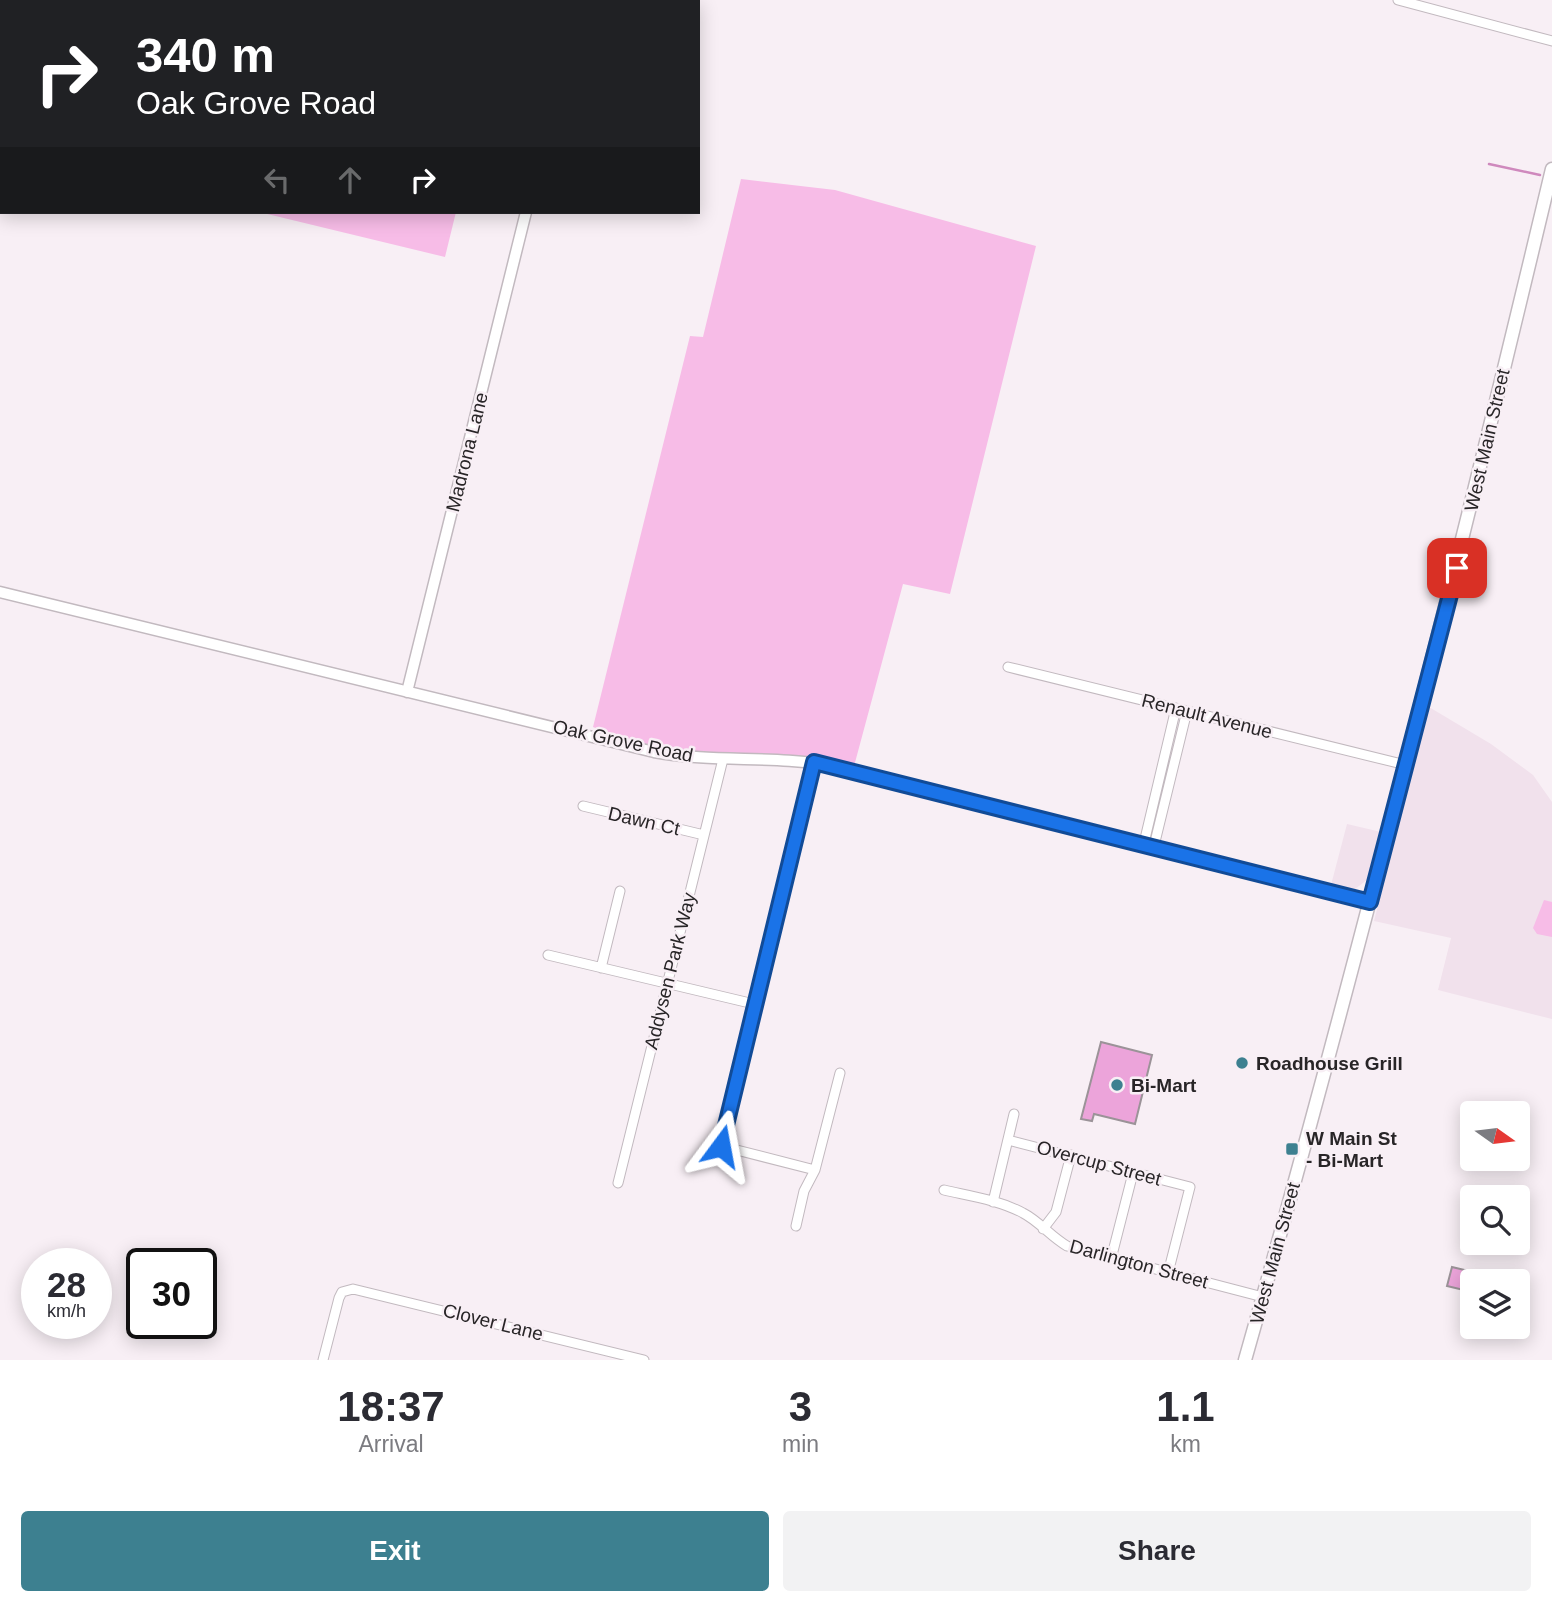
<!DOCTYPE html>
<style>
body{margin:0;font-family:Arial,sans-serif;background:#f2f2f3;color:#2b2b33;height:100vh;display:flex;flex-direction:column;font-size:26px;white-space:nowrap}
*{box-sizing:border-box;margin:0}
p{font-size:23px;color:#7c7c81}
.icon{flex:none;width:38px;height:38px;fill:none;stroke:currentColor;stroke-width:2;stroke-linecap:round;stroke-linejoin:round}
.map{position:relative;height:1360px;overflow:hidden}
.drawer{display:flex;flex-direction:column;background:#fff;flex:1}
.drawer>*{flex:none}
.guide{position:absolute;left:0px;top:0px;width:700px;height:214px;box-shadow:0 4px 18px #0003;background:#202124;color:#fff;overflow:hidden}
.needle{width:46px;rotate:104deg}
.tools{position:absolute;left:1460px;top:1101px;display:grid;gap:14px}
.tools a{display:grid;place-items:center;width:70px;height:70px;border-radius:7px;background:#fff;box-shadow:0 4px 18px #0003;font-size:35px}
.speed{position:absolute;left:21px;top:1248px;display:flex;gap:14px;font-size:35px;font-weight:700;text-align:center}
.speed>*{display:grid;place-content:center;width:91px;height:91px;border-radius:50%;background:#fff;box-shadow:0 4px 18px #0003;line-height:1}
.speed small{font-size:18px;font-weight:400}
.speed .limit{border:4px solid #111;border-radius:10px;background:#fff;color:#111}
.pin{position:absolute;display:grid;place-items:center;width:60px;height:60px;color:#fff;margin:-30px;border-radius:14px;box-shadow:0 4px 10px #0006}
.me{position:absolute;width:77px;margin:-38px;rotate:13deg;stroke-linejoin:round;filter:drop-shadow(0 0 5px #0008)}
.turn{display:flex;align-items:center;gap:24px;height:147px;padding:0 21px;font-size:32px}
.turn .icon{width:91px;height:91px;stroke-width:2.5}
.turn b{display:block;font-size:49px;line-height:60px}
.lanes{display:flex;align-items:center;height:66px;padding:0 21px;background:#0003;justify-content:center;gap:35px;direction:ltr}
.lanes .off{opacity:.35}
.eta{display:flex;justify-content:space-evenly;align-items:center;height:119px;text-align:center}
.eta b{font-size:42px;font-weight:700;line-height:49px}
.action{display:flex;gap:14px;margin-top:auto;padding:14px 21px}
.action a{flex:1;height:80px;border-radius:7px;background:#3d8090;color:#fff;font-size:28px;font-weight:700;line-height:80px;text-align:center}
.action a+a{background:#f2f2f3;color:#2b2b33}
.map>svg:first-child{display:block}
.built{fill:#f1e1ec}
.green{fill:#f7bce7}
.lines{fill:none;stroke-linecap:round;stroke-linejoin:round}
.stream{stroke:#cf89bd;stroke-width:2.5}
.building{fill:#eca4da;stroke:#9b9398;stroke-width:2}
.minor-casing{stroke:#c2b9bf;stroke-width:11}
.tertiary-casing{stroke:#c2b9bf;stroke-width:13}
.secondary-casing{stroke:#c2b9bf;stroke-width:15}
.minor{stroke:#fff;stroke-width:9}
.tertiary{stroke:#fff;stroke-width:10}
.secondary{stroke:#fff;stroke-width:12}
.route-casing{stroke:#114b97;stroke-width:18}
.route{stroke:#1a73e8;stroke-width:12}
.poi-dot{fill:#3d8090;stroke:#f8eff5;stroke-width:2.5}
.labels{text-anchor:middle;dominant-baseline:central;stroke-width:5;stroke-linejoin:round;paint-order:stroke}
.street-label{font-size:19px;fill:#282527;stroke:#f8eff5}
.poi-label{font-size:19px;font-weight:bold;fill:#282527;stroke:#f8eff5;text-anchor:start}
</style>
<div class="map">
<svg width="1552" height="1360" viewBox="0 0 1552 1360">
<rect width="100%" height="100%" fill="#f8eff5"/>
<path class="built" d="M 1429,707 L 1491,744 L 1533,775 L 1552,802 L 1552,1019 L 1438,990 L 1451,938 L 1374,921 Z
M 1347,824 L 1381,832 L 1367,880 L 1355,889 L 1331,885 Z"/>
<path class="green" d="M 741,179 L 835,190 L 1036,246 L 950,594 L 903,584 L 853,770 L 654,752 L 593,727 L 690,336 L 703,337 Z
M 259,212 L 456,212 L 445,257 Z
M 1544,900 L 1552,902 L 1552,937 L 1537,934 L 1533,928 Z"/>
<g class="lines">
<path class="stream" d="M 1489,164 L 1540,175"/>
</g>
<path class="building" d="M 1101,1042 L 1152,1055 L 1135,1124 L 1094,1114 L 1092,1121 L 1081,1119 Z
M 1452,1267 L 1477,1273 L 1475,1281 L 1472,1281 L 1472,1292 L 1447,1286 Z"/>
<g class="lines">
<g class="minor-casing">
<path id="minor" d="M 1398,0 L 1552,41
M 1008,667 L 1406,765
M 814,762 L 721,1146 L 815,1170 L 840,1073
M 583,806 L 704,835
M 1144,843 L 1176,708
M 1154,846 L 1187,711
M 548,955 L 754,1004
M 601,968 L 620,891
M 1008,1140 L 1190,1187 L 1168,1273
M 618,1183 L 723,759
M 944,1190 C 970,1196 999,1200 1023,1213 C 1039,1221 1051,1237 1067,1246 L 1263,1297
M 993,1202 L 1014,1114
M 796,1226 L 804,1191 L 815,1170
M 1043,1229 L 1056,1212 L 1071,1155
M 1111,1259 L 1133,1173
M 323,1360 L 339,1298 L 342,1292 L 353,1289 L 644,1360"/>
</g>
<g class="tertiary-casing">
<path id="tertiary" d="M 578,2 L 579,0
M 0,592 L 654,752 C 715,763 773,755 835,766 L 1370,902
M 407,692 L 526,212"/>
</g>
<g class="secondary-casing">
<path id="secondary" d="M 1245,1360 C 1357,965 1457,568 1552,169"/>
</g>
<use href="#minor" class="minor"/>
<use href="#tertiary" class="tertiary"/>
<use href="#secondary" class="secondary"/>
</g>
<g class="lines">
<g class="route-casing">
<path id="route" d="M 721,1146 L 814,762 L 1370,902 L 1457,568"/>
</g>
<use href="#route" class="route"/>
</g>
<g class="poi-dot">
<circle cx="1242" cy="1063" r="7"/>
<circle cx="1117" cy="1085" r="7"/>
<rect x="1285" y="1142" width="14" height="14" rx="3.5"/>
</g>
<g class="labels">
<g class="street-label">
<text transform="translate(1487 440) rotate(-77)">West Main Street</text>
<text transform="translate(467 452) rotate(-76)">Madrona Lane</text>
<text transform="translate(1207 716) rotate(14)">Renault Avenue</text>
<text transform="translate(623 741) rotate(12)">Oak Grove Road</text>
<text transform="translate(644 821) rotate(13)">Dawn Ct</text>
<text transform="translate(670 971) rotate(-76)">Addysen Park Way</text>
<text transform="translate(1099 1163) rotate(15)">Overcup Street</text>
<text transform="translate(1275 1253) rotate(-75)">West Main Street</text>
<text transform="translate(1139 1264) rotate(15)">Darlington Street</text>
<text transform="translate(493 1322) rotate(14)">Clover Lane</text>
</g>
<g class="poi-label">
<text x="1256" y="1063">Roadhouse Grill</text>
<text x="1131" y="1085">Bi-Mart</text>
<text x="1306" y="1138">W Main St<tspan x="1306" dy="22">- Bi-Mart</tspan></text>
</g>
</g>
</svg>
<div class="tools">
<a><svg class="needle" viewBox="-14 -14 28 28"><path d="M0-13l5 13h-10z" fill="#e53935"/><path d="M0 13l5-13h-10z" fill="#7c7c81"/></svg></a>
<a><svg class="icon" aria-label="search" viewBox="0 0 24 24"><circle cx="10" cy="10" r="6"/><path d="M15 15l6 6"/></svg></a>
<a><svg class="icon" aria-label="layers" viewBox="0 0 24 24"><path d="M12 4l9 5-9 5-9-5zM3 14l9 5 9-5"/></svg></a>
</div>
<div class="speed"><div>28<small>km/h</small></div><div class="limit">30</div></div>
<div class="pin" style="left:1457px;top:568px;background:#d93025"><svg class="icon" aria-label="arrive" viewBox="0 0 24 24"><path d="M6 21V4h12l-3 4 3 4H6"/></svg></div>
<svg class="me" style="left:721px;top:1146px" viewBox="-20 -20 40 40"><path d="M0-17L14 15 0 8-14 15z" fill="#1a73e8" stroke="#fff" stroke-width="4"/></svg>
<div class="guide">
<div class="turn"><svg class="icon" aria-label="right" viewBox="0 0 24 24"><path d="M7 20v-9h11M14 6l5 5-5 5"/></svg><div><b>340 m</b>Oak Grove Road</div></div>
<div class="lanes"><svg class="icon off" aria-label="left" viewBox="0 0 24 24"><path d="M17 20v-9H6M10 6l-5 5 5 5"/></svg><svg class="icon off" aria-label="ahead" viewBox="0 0 24 24"><path d="M12 20V5M6 11l6-6 6 6"/></svg><svg class="icon" aria-label="right" viewBox="0 0 24 24"><path d="M7 20v-9h11M14 6l5 5-5 5"/></svg></div>
</div>
</div>
<section class="drawer">
<div class="eta">
<div><b>18:37</b><p>Arrival</p></div>
<div><b>3</b><p>min</p></div>
<div><b>1.1</b><p>km</p></div>
</div>
<div class="action"><a>Exit</a><a>Share</a></div>
</section>
